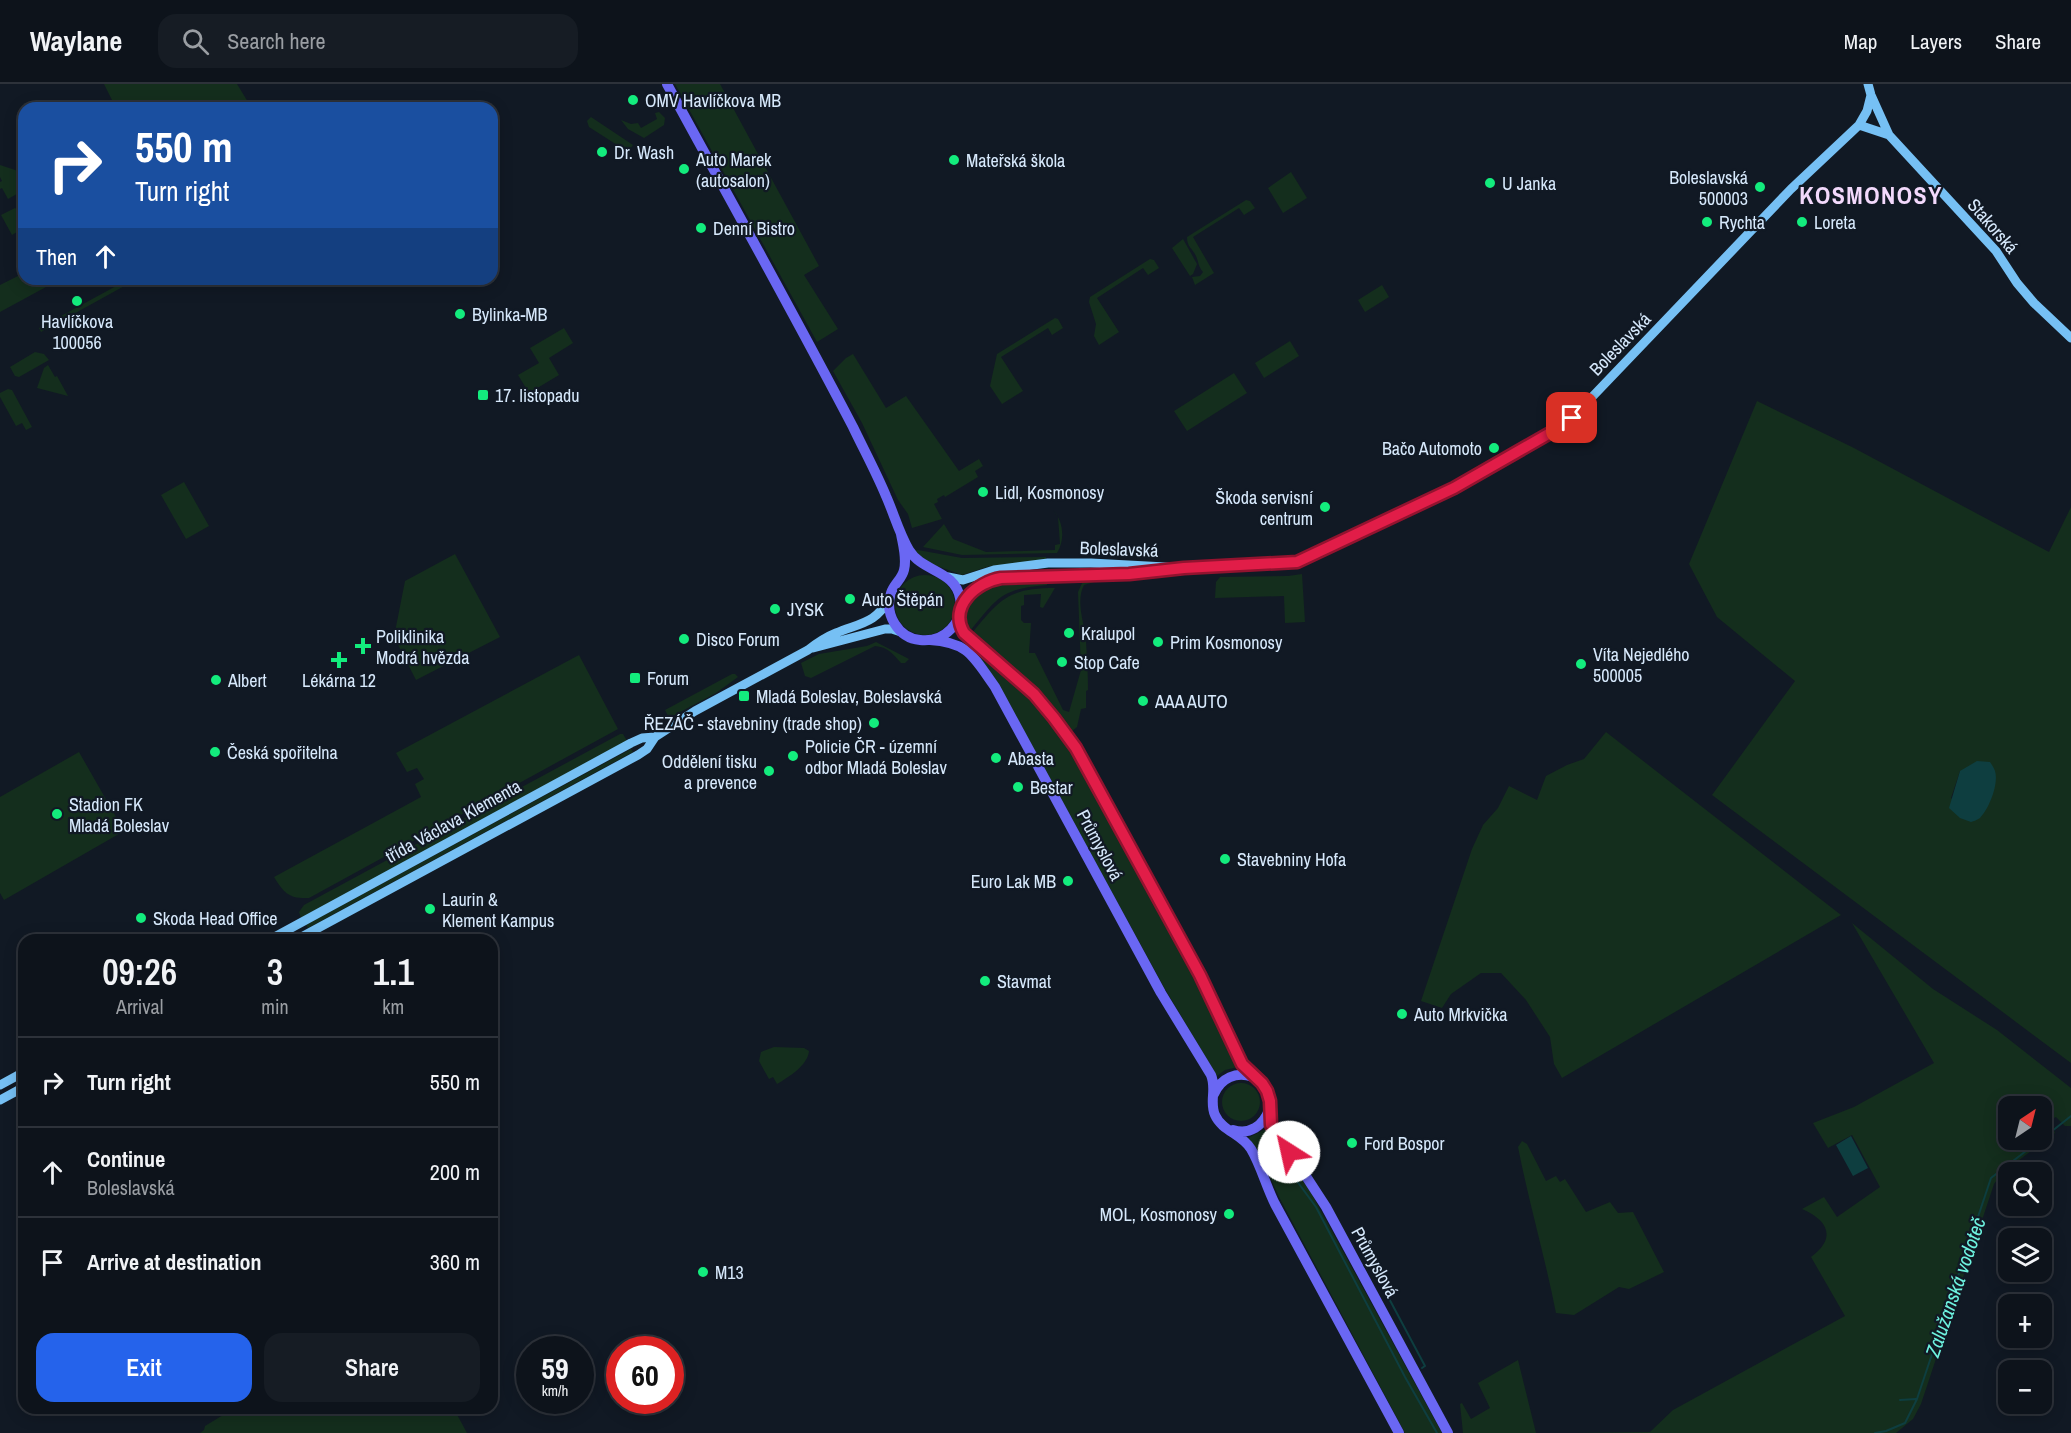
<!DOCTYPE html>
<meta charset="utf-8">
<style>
body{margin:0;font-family:"Archivo Narrow",sans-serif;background:#161c24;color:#f1f3f6;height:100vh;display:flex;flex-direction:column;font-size:22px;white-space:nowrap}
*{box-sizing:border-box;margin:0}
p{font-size:20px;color:#9a9ea3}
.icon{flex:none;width:33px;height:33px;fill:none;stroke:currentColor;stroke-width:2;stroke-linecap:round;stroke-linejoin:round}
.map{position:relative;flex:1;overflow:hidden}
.side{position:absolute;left:18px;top:850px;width:480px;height:480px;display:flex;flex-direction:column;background:#0d131b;border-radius:18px;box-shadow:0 3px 15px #0003,0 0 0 2px #2d323a}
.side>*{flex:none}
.banner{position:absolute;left:18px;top:18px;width:480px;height:183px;border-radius:18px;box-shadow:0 3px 15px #0003,0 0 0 2px #2d323a;background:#1a4fa0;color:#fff;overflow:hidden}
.needle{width:39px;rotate:35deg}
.tools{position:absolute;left:1998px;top:1012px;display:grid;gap:12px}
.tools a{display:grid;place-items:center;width:54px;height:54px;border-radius:12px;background:#0d131b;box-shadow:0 3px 15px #0003,0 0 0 2px #2d323a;font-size:30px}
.speed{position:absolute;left:516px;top:1252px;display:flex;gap:12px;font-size:30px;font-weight:700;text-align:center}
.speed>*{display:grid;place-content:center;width:78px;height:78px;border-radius:50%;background:#0d131b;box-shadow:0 3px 15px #0003,0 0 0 2px #2d323a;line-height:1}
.speed small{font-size:15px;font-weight:400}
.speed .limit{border:9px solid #d22;background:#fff;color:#111}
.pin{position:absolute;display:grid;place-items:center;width:51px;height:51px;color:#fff;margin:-26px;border-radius:12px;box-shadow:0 3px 9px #0006}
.me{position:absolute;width:66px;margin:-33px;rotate:325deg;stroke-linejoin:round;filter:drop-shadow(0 0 4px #0008)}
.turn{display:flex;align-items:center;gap:21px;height:126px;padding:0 18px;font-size:27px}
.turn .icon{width:78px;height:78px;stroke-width:2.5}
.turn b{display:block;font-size:42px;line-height:51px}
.then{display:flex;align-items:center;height:57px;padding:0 18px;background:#0003;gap:12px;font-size:22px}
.eta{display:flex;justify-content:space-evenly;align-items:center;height:102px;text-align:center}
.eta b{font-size:36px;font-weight:600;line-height:42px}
.cta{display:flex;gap:12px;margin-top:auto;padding:12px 18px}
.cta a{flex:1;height:69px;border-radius:18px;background:#2563eb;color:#fff;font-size:24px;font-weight:600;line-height:69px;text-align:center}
.cta a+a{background:#161c24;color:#f1f3f6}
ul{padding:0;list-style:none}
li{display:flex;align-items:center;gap:18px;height:90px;padding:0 18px;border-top:2px solid #2d323a}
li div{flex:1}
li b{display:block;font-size:22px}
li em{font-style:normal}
header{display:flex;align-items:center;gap:36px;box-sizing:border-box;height:84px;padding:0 30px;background:#0d131b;border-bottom:2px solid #2d323a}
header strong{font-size:28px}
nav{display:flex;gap:33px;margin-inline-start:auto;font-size:21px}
.search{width:420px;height:54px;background:#161c24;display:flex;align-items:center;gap:15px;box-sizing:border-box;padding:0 21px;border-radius:18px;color:#9a9ea3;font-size:22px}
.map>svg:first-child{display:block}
.green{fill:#142e1d;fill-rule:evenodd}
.water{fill:#0e3e40}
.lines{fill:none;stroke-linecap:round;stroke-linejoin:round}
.stream{stroke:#0e3e40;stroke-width:2}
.secondary{stroke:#76c0f4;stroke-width:9}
.primary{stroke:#6a67f3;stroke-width:10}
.route-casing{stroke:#92132f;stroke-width:15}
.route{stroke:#e11d48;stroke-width:10}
.poi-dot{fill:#13ec7d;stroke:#111924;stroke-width:2}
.labels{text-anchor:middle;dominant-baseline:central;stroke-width:4.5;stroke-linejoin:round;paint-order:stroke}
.poi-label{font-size:18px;fill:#d7e9fc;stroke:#111924;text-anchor:start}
.street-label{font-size:18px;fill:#d7e9fc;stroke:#111924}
.water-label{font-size:20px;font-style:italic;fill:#6ef3e0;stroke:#111924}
.district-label{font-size:24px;font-weight:bold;letter-spacing:1.5px;fill:#f3d9fc;stroke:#111924}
</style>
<header>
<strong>Waylane</strong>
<div class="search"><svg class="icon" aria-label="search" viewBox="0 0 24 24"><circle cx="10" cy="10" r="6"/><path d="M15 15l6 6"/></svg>Search here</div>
<nav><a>Map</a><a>Layers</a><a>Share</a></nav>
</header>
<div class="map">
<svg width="2071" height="1349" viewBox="0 0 2071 1349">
<rect width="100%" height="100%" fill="#111924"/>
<path class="green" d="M 104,0 L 237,0 L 248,18 L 269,19 L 261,24 L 116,24 Z
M 675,0 L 720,0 L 819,182 L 804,191 L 838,245 L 817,258 Z
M 659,28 L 665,34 L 664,41 L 644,54 L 628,45 L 621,36 L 631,40 L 638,39 L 641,44 L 657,35 L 655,29 Z
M 591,33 L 633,61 L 628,68 L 589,43 L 587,37 Z
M 0,81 L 24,89 L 24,106 L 8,115 L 2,104 L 0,105 L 0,98 L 2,97 L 0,93 Z
M 1291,88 L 1307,114 L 1283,129 L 1268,104 Z
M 1246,116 L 1250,117 L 1255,124 L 1244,131 L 1239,124 L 1193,153 L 1214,189 L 1195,201 L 1192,193 L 1200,192 L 1203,188 C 1198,182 1199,179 1196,172 C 1192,164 1187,163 1187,153 Z
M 15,124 L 24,130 L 24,144 L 12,151 L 1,131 Z
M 1183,155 L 1197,180 L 1193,190 L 1190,192 L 1172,164 Z
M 1150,175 L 1154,176 L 1159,184 L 1148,191 L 1143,184 L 1097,214 L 1119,248 L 1099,261 L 1094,252 L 1096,240 L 1089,218 L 1090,213 Z
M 24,189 L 24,195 L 41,195 L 46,203 L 0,228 L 0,201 Z
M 129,195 L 137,195 L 41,248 L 39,244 Z
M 1382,201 L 1389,213 L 1365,228 L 1358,216 Z
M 1055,234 L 1058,235 L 1063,244 L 1052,251 L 1048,244 L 1001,273 L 1023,307 L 1002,320 L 990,302 L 997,270 Z
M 564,244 L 573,259 L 549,274 L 559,291 L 529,309 L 518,291 L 539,279 L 530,264 Z
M 1290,257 L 1299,272 L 1264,294 L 1255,279 Z
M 35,268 L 44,270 L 49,276 L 19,293 L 15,292 L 10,283 Z
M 853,270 L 886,324 L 906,312 L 959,387 L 979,375 L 983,382 L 975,387 L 978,393 L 945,413 L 944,411 L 937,415 L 938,418 L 934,420 L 942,435 L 912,444 L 908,430 L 898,416 L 862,339 L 833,287 L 846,274 Z
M 48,281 L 55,293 L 57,292 L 68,312 L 37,304 L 44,284 Z
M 1234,289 L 1247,309 L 1187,347 L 1174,327 Z
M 8,305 L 12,306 L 32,343 L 26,346 L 22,339 L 16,342 L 0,313 L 0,309 Z
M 1757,317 L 1852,363 L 2049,468 L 2071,423 L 2071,979 L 1712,711 L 1795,597 L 1717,533 L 1689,480 ZM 1960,687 L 1991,715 L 1980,733 L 1951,714 Z
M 184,398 L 209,442 L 186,455 L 161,411 Z
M 1053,426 C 1064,438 1065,456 1057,469 L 962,471 L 923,463 L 944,440 L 953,455 L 986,468 L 1055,466 L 1055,461 L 1060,460 L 1058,433 Z
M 918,466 L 962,474 L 1046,473 L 1046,477 L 990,482 L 962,491 L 929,479 L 914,467 Z
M 455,470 L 500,553 L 416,596 L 394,553 L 405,497 Z
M 1302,490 L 1305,538 L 1285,539 L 1284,512 L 1215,514 L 1216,498 L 1220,493 L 1288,492 Z
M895 521a30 30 0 1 1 60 0a30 30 0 1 1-60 0Z
M 1094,495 L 1094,498 L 1084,501 C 1075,518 1085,540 1086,558 C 1087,574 1088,590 1088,606 L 1086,607 L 1086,624 L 1081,625 L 1077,643 L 1072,647 L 1039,606 L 972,549 C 1000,515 1009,504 1055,504 L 1043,524 L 1040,523 L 1041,510 L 1024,511 L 1024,521 L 1021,522 L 1021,536 L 1024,539 L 1031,539 L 1029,569 L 1035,569 L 1063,626 L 1069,628 L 1081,586 L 1078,508 L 1083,497 Z
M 1047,498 L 1047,501 C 1001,505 998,513 970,547 C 965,540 965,533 967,525 C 969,515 979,504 989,501 C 997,498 1035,499 1047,498 Z
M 965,557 C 999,585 1031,613 1059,647 L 1196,892 L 1238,983 L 1225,986 L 1217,992 L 1165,905 L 998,600 L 963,559 Z
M 876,558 L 909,575 L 905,579 L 901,579 C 893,570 888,563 875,562 L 811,594 L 805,592 L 801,579 L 819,570 L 867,562 Z
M 579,571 L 618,645 L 309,814 C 289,815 284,809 274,793 L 421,713 L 415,700 L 424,695 L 417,684 L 407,688 L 396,669 Z
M 732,590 L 735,590 L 738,593 L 716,609 L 669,634 L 665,626 Z
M 1606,648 L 1841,831 L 1562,994 L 1554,980 L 1550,953 L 1526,916 L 1501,889 L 1481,889 L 1451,910 L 1442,924 L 1421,917 L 1472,765 L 1483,741 L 1498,724 L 1509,702 L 1537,716 L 1546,692 L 1567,681 L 1584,675 Z
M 620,650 L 623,650 L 627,657 L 301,834 L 299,828 L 304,821 Z
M 631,665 L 633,668 L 308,844 L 306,841 Z
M 79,668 L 124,747 L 4,816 L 0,809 L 0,713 Z
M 1852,839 L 1933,905 L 1997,946 L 2071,1004 L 2071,1042 L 2065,1042 L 2056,1033 L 2050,1036 L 2055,1049 L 2002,1089 L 1994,1100 L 1921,1320 L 1913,1335 L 1896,1349 L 1576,1349 L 1650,1348 L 1673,1326 L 1845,1232 L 1811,1173 C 1837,1154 1828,1136 1802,1125 L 1824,1113 L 1837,1133 L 1880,1103 L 1852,1051 L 1828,1064 L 1813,1039 L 1854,1023 L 1934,979 ZM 2008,1023 L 2042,1023 L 2042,1056 L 2008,1056 Z
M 774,963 L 804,964 L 809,967 C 808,981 789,993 777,1000 L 773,993 L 769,995 L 759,977 L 761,968 Z
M1222 1018a19 19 0 1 1 38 0a19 19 0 1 1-38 0Z
M 1266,1045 L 1310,1107 L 1442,1349 L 1405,1349 L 1279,1113 L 1258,1066 L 1248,1054 Z
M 1522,1057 L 1527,1060 L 1546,1097 L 1556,1092 L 1560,1098 L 1565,1095 L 1586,1128 L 1610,1118 L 1618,1129 L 1633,1128 L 1664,1188 L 1629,1205 L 1619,1203 L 1574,1231 L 1556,1229 C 1545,1173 1529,1119 1518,1063 Z
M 1518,1276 L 1536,1349 L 1463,1349 L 1460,1320 L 1462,1319 L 1471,1335 L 1490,1324 L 1478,1299 Z
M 233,1325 L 454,1325 L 467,1349 L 200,1349 L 204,1346 L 205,1342 Z"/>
<path class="water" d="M 1977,677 L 1990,678 C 1992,681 1994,684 1995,687 C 1999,700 1989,725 1980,734 C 1977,736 1974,737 1971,738 L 1960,734 L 1949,724 L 1960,687 Z
M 1851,1052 L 1868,1084 L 1853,1092 L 1836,1061 Z"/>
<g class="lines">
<path class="stream" d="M 1266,1055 L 1316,1123 L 1405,1293 L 1437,1349
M 2042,1055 L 2071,1032
M 1385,1198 L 1385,1207 L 1425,1282 L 1422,1284
M 1900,1316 L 1916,1315
M 1875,1349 L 1886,1347 L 1905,1339 L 1917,1315 L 1991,1094 L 2040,1056"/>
<path class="secondary" d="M 1868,0 L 1871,11 L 1889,51 L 1996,167 L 2017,199 L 2034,219 L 2071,254
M 1859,41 L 1889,51
M 948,493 L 963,496 L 994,486 L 1048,479 L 1091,479 L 1184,484 L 1297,478 L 1453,404 L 1564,341 L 1572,334 L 1791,105 L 1859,41 L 1867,27 L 1871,11
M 961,525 C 968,510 979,500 995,496 L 1129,490 L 1152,487
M 813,564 L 885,545 L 892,545 L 901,548
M 269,856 L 631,659 L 642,654 L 655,653 L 695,627 L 808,566 C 817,559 826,553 836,549 C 860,539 877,539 889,514
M 296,856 L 638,671 L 647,665 L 655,653
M 0,1001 L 24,988
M 0,1016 L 24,1003"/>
<path class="primary" d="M 667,0 C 729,114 793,228 853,343 C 864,366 876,388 886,412 C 894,430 899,449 909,466 C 922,488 955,486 960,514 C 965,538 944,559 920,556 C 898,554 884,530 891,509 C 894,500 902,495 904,486 C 907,474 903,461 901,450
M 960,530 L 960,540 L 964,549 L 1034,610 L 1055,634 L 1076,664 L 1200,891 L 1242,980 L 1267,1007 L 1272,1045 L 1298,1080 L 1326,1123 L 1448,1349
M 930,556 C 969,558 974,574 995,603 L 1161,909 L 1211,991 C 1217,1005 1209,1018 1215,1031 C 1222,1047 1242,1050 1251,1065 C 1261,1082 1266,1102 1275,1120 C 1316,1197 1358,1273 1399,1349
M 1214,1010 C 1221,994 1236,987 1253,993
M 1233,1046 C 1250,1051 1263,1042 1269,1026"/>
</g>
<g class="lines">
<g class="route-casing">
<path id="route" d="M 1289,1068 L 1271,1041 L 1270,1017 L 1267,1007 L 1262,999 L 1242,980 L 1200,891 L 1076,664 L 1054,634 L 1034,610 L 964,549 C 948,522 977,498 1001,494 L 1129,490 L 1184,484 L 1297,478 L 1454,404 L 1564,341 L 1572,334"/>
</g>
<use href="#route" class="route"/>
</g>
<g class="poi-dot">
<circle cx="633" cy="16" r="6"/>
<circle cx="602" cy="68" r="6"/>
<circle cx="954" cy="76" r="6"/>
<circle cx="684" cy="85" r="6"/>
<circle cx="1490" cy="99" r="6"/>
<circle cx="1760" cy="103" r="6"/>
<circle cx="1707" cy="138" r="6"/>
<circle cx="1802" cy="138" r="6"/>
<circle cx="701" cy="144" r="6"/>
<circle cx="77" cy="217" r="6"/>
<circle cx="460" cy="230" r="6"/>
<rect x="477" y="305" width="12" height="12" rx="3"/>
<circle cx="1494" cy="364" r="6"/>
<circle cx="983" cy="408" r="6"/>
<circle cx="1325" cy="423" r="6"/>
<circle cx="850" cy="515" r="6"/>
<circle cx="775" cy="525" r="6"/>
<circle cx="1069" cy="549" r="6"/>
<circle cx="684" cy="555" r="6"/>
<circle cx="1158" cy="558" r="6"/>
<path d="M360 553h6v6h6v6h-6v6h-6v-6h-6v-6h6z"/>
<path d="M336 567h6v6h6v6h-6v6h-6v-6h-6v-6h6z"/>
<circle cx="1062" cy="578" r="6"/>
<circle cx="1581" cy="580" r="6"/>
<rect x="629" y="588" width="12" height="12" rx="3"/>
<circle cx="216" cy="596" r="6"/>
<rect x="738" y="606" width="12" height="12" rx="3"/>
<circle cx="1143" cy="617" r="6"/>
<circle cx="874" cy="639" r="6"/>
<circle cx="215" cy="668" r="6"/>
<circle cx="793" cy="672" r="6"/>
<circle cx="996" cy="674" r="6"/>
<circle cx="769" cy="687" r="6"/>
<circle cx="1018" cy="703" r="6"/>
<circle cx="57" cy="730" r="6"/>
<circle cx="1225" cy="775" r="6"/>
<circle cx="1068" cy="797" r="6"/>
<circle cx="430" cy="825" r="6"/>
<circle cx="141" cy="834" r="6"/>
<circle cx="985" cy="897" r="6"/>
<circle cx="1402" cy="930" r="6"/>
<circle cx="1352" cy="1059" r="6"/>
<circle cx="1229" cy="1130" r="6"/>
<circle cx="703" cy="1188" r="6"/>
</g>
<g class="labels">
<g class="poi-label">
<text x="645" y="16">OMV Havlíčkova MB</text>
<text x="614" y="68">Dr. Wash</text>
<text x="696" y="75">Auto Marek<tspan x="696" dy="21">(autosalon)</tspan></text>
<text x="966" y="76">Mateřská škola</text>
<text x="1748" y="93" text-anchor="end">Boleslavská<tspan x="1748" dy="21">500003</tspan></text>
<text x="1502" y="99">U Janka</text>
<text x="1719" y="138">Rychta</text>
<text x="1814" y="138">Loreta</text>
<text x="713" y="144">Denní Bistro</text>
<text x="472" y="230">Bylinka-MB</text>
<text x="77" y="237" text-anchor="middle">Havlíčkova<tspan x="77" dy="21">100056</tspan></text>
<text x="495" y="311">17. listopadu</text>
<text x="1482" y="364" text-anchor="end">Bačo Automoto</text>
<text x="995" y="408">Lidl, Kosmonosy</text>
<text x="1313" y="413" text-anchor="end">Škoda servisní<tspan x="1313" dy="21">centrum</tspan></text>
<text x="862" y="515">Auto Štěpán</text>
<text x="787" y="525">JYSK</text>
<text x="1081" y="549">Kralupol</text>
<text x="376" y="552">Poliklinika<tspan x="376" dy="21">Modrá hvězda</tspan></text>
<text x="696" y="555">Disco Forum</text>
<text x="1170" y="558">Prim Kosmonosy</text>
<text x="1593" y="570">Víta Nejedlého<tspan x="1593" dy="21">500005</tspan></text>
<text x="1074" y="578">Stop Cafe</text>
<text x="647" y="594">Forum</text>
<text x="228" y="596">Albert</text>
<text x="339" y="596" text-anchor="middle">Lékárna 12</text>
<text x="756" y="612">Mladá Boleslav, Boleslavská</text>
<text x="1155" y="617">AAA AUTO</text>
<text x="862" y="639" text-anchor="end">ŘEZÁČ - stavebniny (trade shop)</text>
<text x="805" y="662">Policie ČR - územní<tspan x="805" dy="21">odbor Mladá Boleslav</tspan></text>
<text x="227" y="668">Česká spořitelna</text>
<text x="1008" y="674">Abasta</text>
<text x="757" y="677" text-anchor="end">Oddělení tisku<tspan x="757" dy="21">a prevence</tspan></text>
<text x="1030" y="703">Bestar</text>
<text x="69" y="720">Stadion FK<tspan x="69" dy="21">Mladá Boleslav</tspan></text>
<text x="1237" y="775">Stavebniny Hofa</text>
<text x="1056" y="797" text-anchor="end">Euro Lak MB</text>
<text x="442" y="815">Laurin &amp;<tspan x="442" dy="21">Klement Kampus</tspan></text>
<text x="153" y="834">Skoda Head Office</text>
<text x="997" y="897">Stavmat</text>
<text x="1414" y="930">Auto Mrkvička</text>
<text x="1364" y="1059">Ford Bospor</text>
<text x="1217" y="1130" text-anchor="end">MOL, Kosmonosy</text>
<text x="715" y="1188">M13</text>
</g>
<g class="street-label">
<text transform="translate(1993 142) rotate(49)">Stakorská</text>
<text transform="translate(1620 260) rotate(-46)">Boleslavská</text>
<text transform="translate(1119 465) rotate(2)">Boleslavská</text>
<text transform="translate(453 737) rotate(-29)">třída Václava Klementa</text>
<text transform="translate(1100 761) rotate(62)">Průmyslová</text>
<text transform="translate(1375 1178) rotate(61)">Průmyslová</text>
</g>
<g class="water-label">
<text transform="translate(1955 1203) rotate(-71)">Zalužanská vodoteč</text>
</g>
<g class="district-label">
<text x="1871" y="111">KOSMONOSY</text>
</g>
</g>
</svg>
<div class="tools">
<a><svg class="needle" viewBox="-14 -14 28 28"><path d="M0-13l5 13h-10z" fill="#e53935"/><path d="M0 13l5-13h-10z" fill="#9a9ea3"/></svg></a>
<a><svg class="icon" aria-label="search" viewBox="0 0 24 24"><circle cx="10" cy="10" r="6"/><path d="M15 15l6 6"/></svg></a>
<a><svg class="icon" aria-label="layers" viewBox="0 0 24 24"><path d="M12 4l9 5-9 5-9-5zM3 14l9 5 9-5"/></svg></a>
<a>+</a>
<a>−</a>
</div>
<div class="speed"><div>59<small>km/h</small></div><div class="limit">60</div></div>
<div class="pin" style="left:1572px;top:334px;background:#d93025"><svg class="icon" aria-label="arrive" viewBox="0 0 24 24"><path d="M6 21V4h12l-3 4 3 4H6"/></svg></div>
<svg class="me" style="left:1289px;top:1068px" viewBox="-20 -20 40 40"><circle r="19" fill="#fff"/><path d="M0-13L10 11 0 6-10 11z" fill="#e11d48"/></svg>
<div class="banner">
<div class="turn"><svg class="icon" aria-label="right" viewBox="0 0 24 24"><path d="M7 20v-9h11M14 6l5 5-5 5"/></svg><div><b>550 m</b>Turn right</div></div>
<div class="then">Then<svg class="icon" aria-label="ahead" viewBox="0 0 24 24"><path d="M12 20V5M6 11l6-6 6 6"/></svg></div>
</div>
<section class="side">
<div class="eta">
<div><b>09:26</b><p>Arrival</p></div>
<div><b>3</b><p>min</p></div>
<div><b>1.1</b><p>km</p></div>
</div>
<ul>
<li><svg class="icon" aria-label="right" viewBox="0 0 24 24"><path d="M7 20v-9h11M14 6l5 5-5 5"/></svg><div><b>Turn right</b></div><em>550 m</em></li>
<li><svg class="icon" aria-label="ahead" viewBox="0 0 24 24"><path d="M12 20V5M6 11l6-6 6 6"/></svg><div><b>Continue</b><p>Boleslavská</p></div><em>200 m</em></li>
<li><svg class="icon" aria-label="arrive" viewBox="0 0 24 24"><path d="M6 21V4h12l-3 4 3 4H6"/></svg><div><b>Arrive at destination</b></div><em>360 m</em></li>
</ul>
<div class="cta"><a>Exit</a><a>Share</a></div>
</section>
</div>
